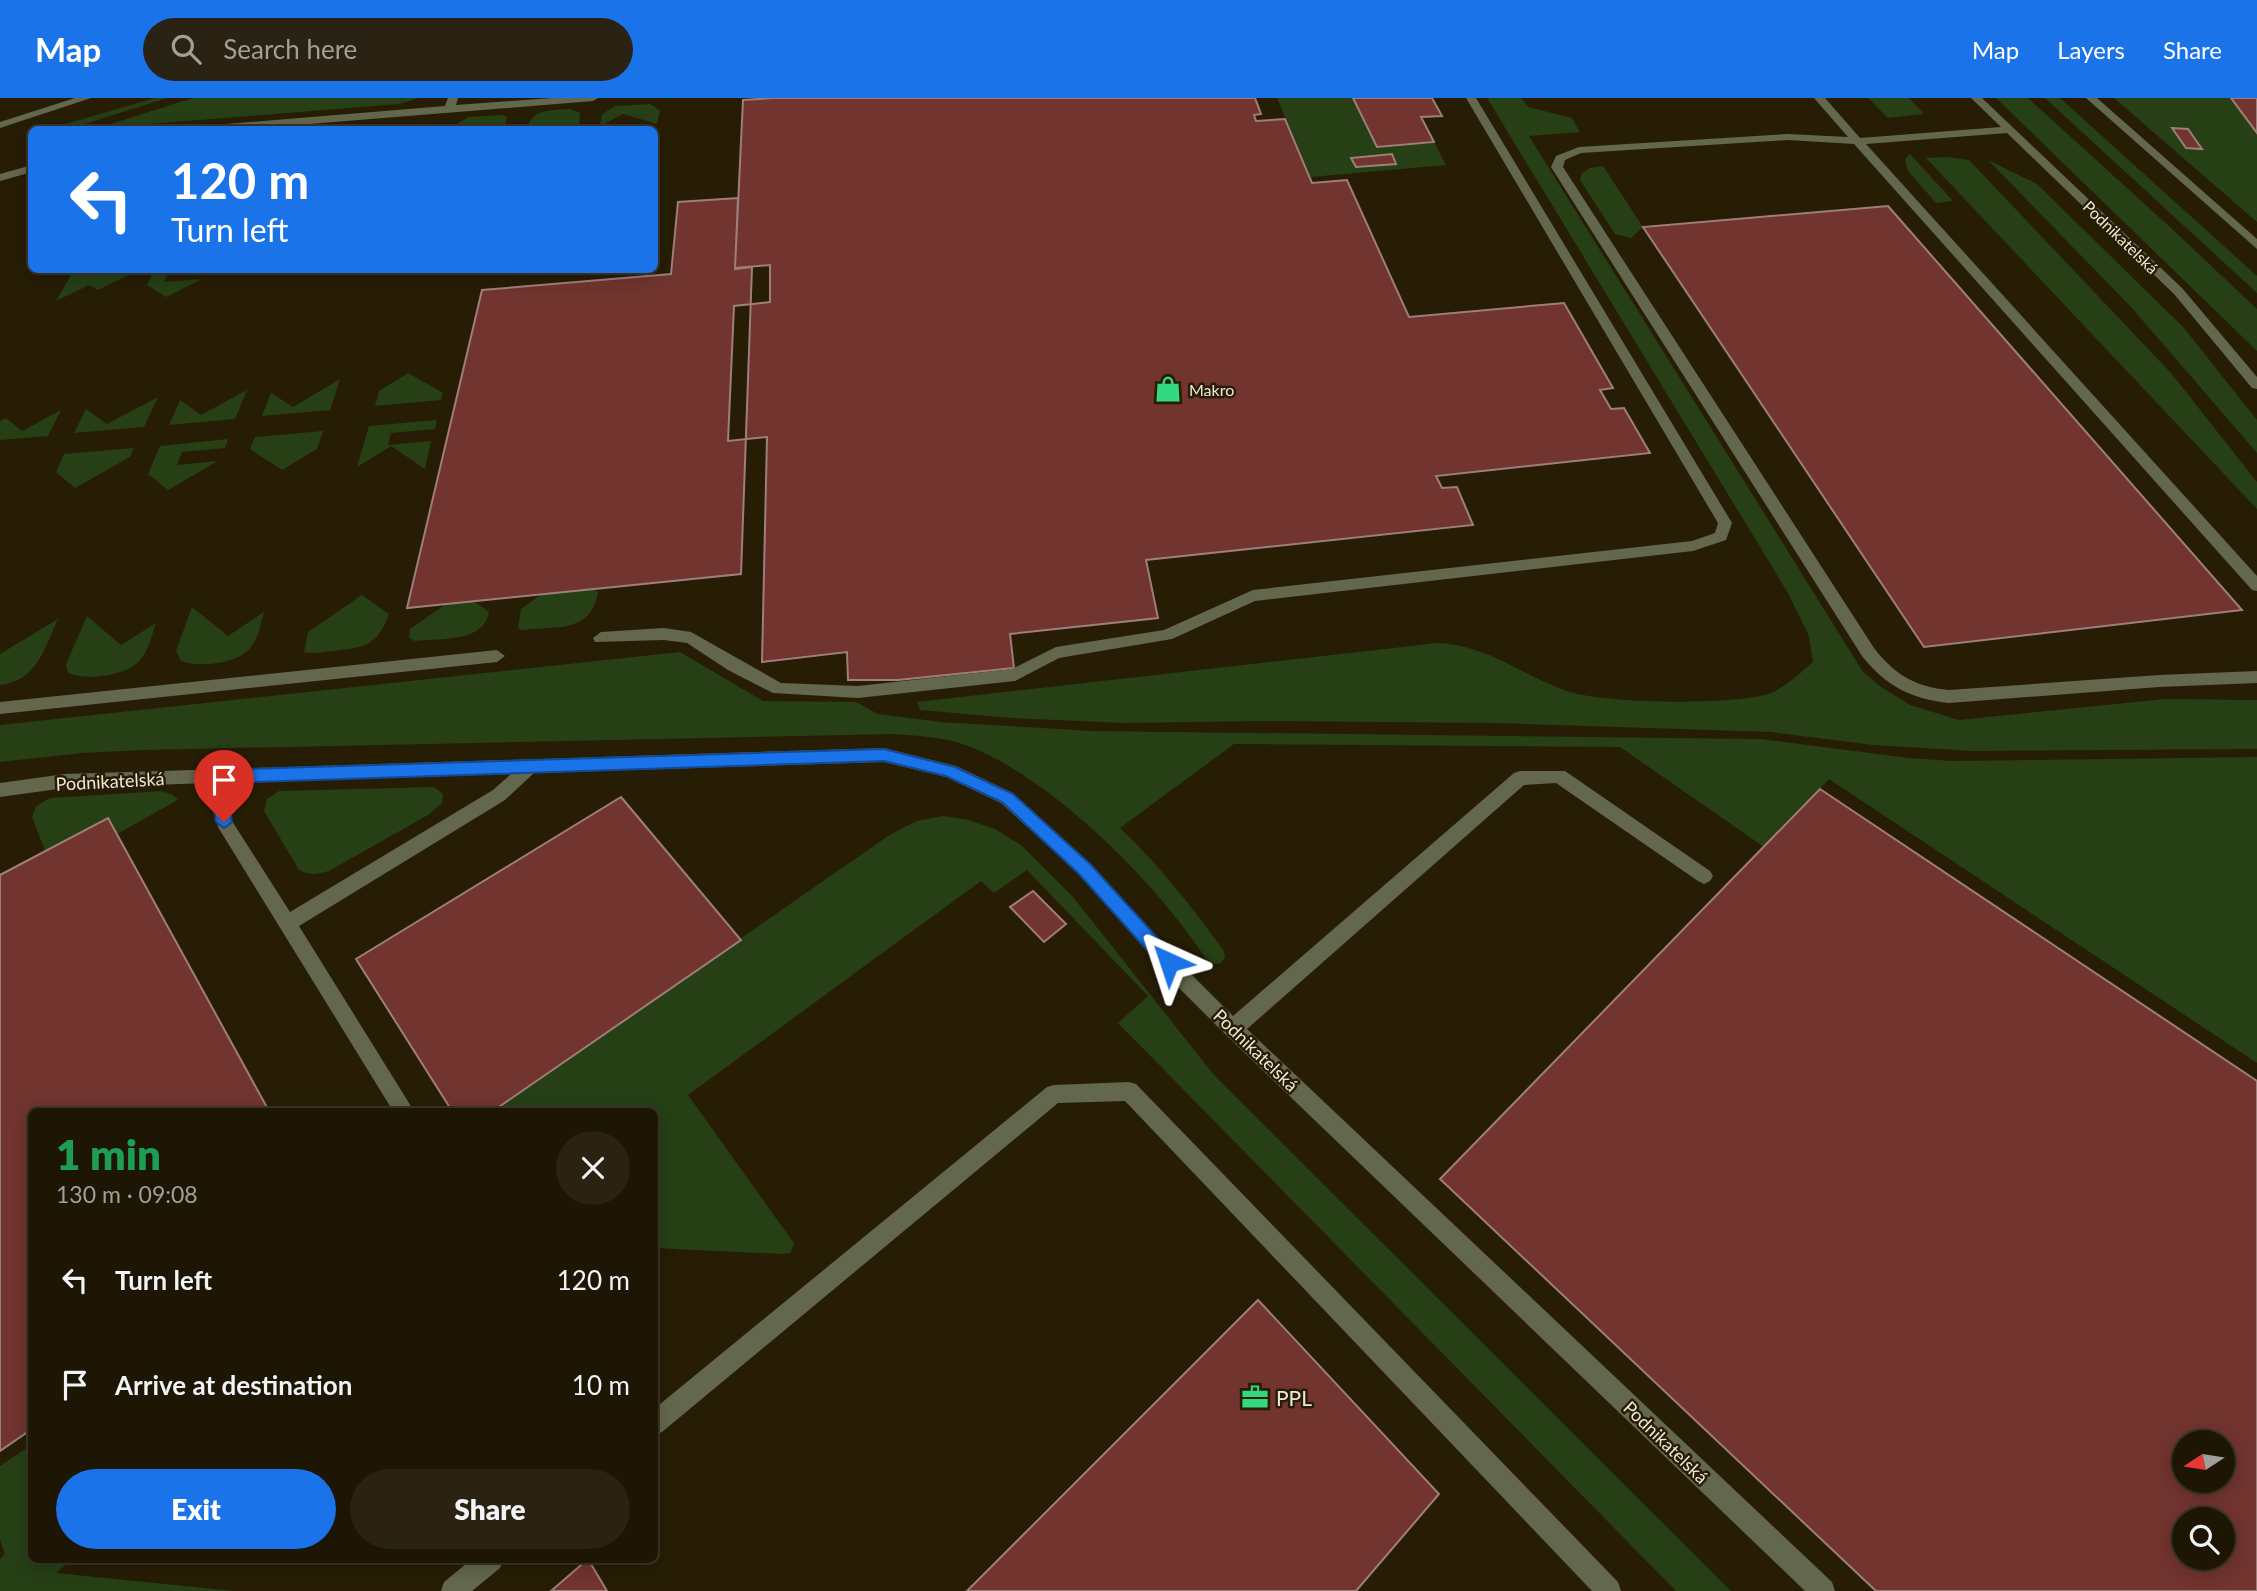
<!DOCTYPE html>
<meta charset="utf-8">
<style>
body{margin:0;font-family:Lato,sans-serif;background:#2a2313;color:#f1f3f6;height:100vh;display:flex;flex-direction:column;font-size:26px;white-space:nowrap}
*{box-sizing:border-box;margin:0}
p{font-size:23px;color:#a09f9a}
.icon{flex:none;width:38px;height:38px;fill:none;stroke:currentColor;stroke-width:2;stroke-linecap:round;stroke-linejoin:round}
.map{position:relative;flex:1;overflow:hidden}
.panel{position:absolute;left:28px;top:1010px;width:630px;height:455px;display:flex;flex-direction:column;background:#1d1604;border-radius:10px;box-shadow:0 4px 18px #0003,0 0 0 2px #3b3526}
.panel>*{flex:none}
.top-card{position:absolute;left:28px;top:28px;width:630px;height:147px;border-radius:10px;box-shadow:0 4px 18px #0003,0 0 0 2px #3b3526;background:#1a73e8;color:#fff;overflow:hidden}
.needle{width:46px;rotate:258deg}
.tools{position:absolute;left:2172px;top:1332px;display:grid;gap:14px}
.tools a{display:grid;place-items:center;width:63px;height:63px;border-radius:50%;background:#1d1604;box-shadow:0 4px 18px #0003,0 0 0 2px #3b3526;font-size:35px}
.pin{position:absolute;display:grid;place-items:center;width:60px;height:60px;color:#fff;margin:-72px -30px;border-radius:50% 50% 50% 0;rotate:-45deg;box-shadow:0 0 7px #0007}
.pin .icon{rotate:45deg}
.me{position:absolute;width:77px;margin:-38px;rotate:318deg;stroke-linejoin:round;filter:drop-shadow(0 0 5px #0008)}
.turn{display:flex;align-items:center;gap:24px;height:147px;padding:0 28px;font-size:32px}
.turn .icon{width:91px;height:91px;stroke-width:2.5}
.turn b{display:block;font-size:49px;line-height:60px}
.round{display:grid;place-items:center;flex:none;width:74px;height:74px;border-radius:37px;background:#2a2313}
.overview{display:flex;align-items:center;justify-content:space-between;height:119px;padding:0 28px}
h1{font-size:42px;font-weight:800;line-height:52px;color:#1e9e55}
.button{display:flex;gap:14px;margin-top:auto;padding:14px 28px}
.button a{flex:1;height:80px;border-radius:42px;background:#1a73e8;color:#fff;font-size:28px;font-weight:800;line-height:80px;text-align:center}
.button a+a{background:#2a2313;color:#f1f3f6}
ul{padding:0;list-style:none}
li{display:flex;align-items:center;gap:21px;height:105px;padding:0 28px}
li div{flex:1}
li b{display:block;font-size:26px}
li em{font-style:normal}
header{display:flex;align-items:center;gap:42px;box-sizing:border-box;height:98px;padding:0 35px;background:#1a73e8;color:#fff}
header strong{font-size:33px}
nav{display:flex;gap:38px;margin-inline-start:auto;font-size:24px}
.search{width:490px;height:63px;background:#2a2313;display:flex;align-items:center;gap:18px;box-sizing:border-box;padding:0 24px;border-radius:38px;color:#a09f9a;font-size:26px}
.map>svg:first-child{display:block}
.green{fill:#263f15}
.building{fill:#71342f;stroke:#9e7e7a;stroke-width:2;fill-rule:evenodd}
.lines{fill:none;stroke-linecap:round;stroke-linejoin:round}
.minor{fill:#63674d;fill-rule:evenodd}
.route{fill:#1a73e8;stroke:#114b97;stroke-width:2}
.labels{text-anchor:middle;dominant-baseline:central;stroke-width:5;stroke-linejoin:round;paint-order:stroke}
.far-street-label{font-size:16px;fill:#ede7d8;stroke:#271d05}
.far-poi-label{font-size:16px;fill:#ede7d8;stroke:#271d05;text-anchor:start}
.street-label{font-size:18px;fill:#ede7d8;stroke:#271d05}
.near-poi-label{font-size:21px;fill:#ede7d8;stroke:#271d05;text-anchor:start}
</style>
<header>
<strong>Map</strong>
<div class="search"><svg class="icon" aria-label="search" viewBox="0 0 24 24"><circle cx="10" cy="10" r="6"/><path d="M15 15l6 6"/></svg>Search here</div>
<nav><a>Map</a><a>Layers</a><a>Share</a></nav>
</header>
<div class="map">
<svg width="2257" height="1493" viewBox="0 0 2257 1493">
<rect width="100%" height="100%" fill="#271d05"/>
<path class="green" d="M 155,0 L 167,0 L 69,31 L 48,31 Z
M 193,0 L 419,0 L 399,6 L 150,26 L 121,31 L 95,31 Z
M 1277,0 L 1353,0 L 1377,49 L 1434,44 L 1446,67 L 1311,79 Z
M 1487,0 L 1521,0 L 1528,9 L 1572,20 L 1580,34 L 1529,38 L 1863,574 L 1881,589 L 1910,607 L 1959,622 L 2165,601 L 2257,602 L 2257,651 L 1971,653 L 1873,647 L 1771,634 L 1497,625 L 1264,623 L 1123,625 L 1013,620 L 920,612 L 917,604 L 1438,545 C 1490,548 1521,577 1567,593 C 1605,606 1725,607 1765,597 C 1783,592 1799,576 1813,564 L 1809,538 L 1788,495 Z
M 1868,0 L 1909,0 L 1924,16 L 1888,20 Z
M 1996,0 L 2028,0 L 2171,130 L 2257,211 L 2257,253 Z
M 2045,0 L 2060,0 L 2257,178 L 2257,195 Z
M 2114,0 L 2231,0 L 2257,35 L 2257,124 Z
M 650,6 L 660,12 L 657,26 L 623,16 L 600,28 L 602,16 L 616,8 Z
M 569,11 L 580,15 L 579,31 L 527,31 C 532,10 550,13 569,11 Z
M 502,17 L 507,19 L 505,31 L 456,31 L 458,25 L 469,19 Z
M 1910,56 L 1953,103 L 1936,105 L 1908,73 L 1905,61 Z
M 1947,59 L 1969,62 L 2171,275 L 2257,384 L 2257,411 L 1926,60 Z
M 1988,62 L 2037,86 L 2184,230 L 2257,322 L 2257,355 L 2132,210 Z
M 1603,68 L 1643,129 L 1631,140 L 1615,136 L 1580,82 L 1582,75 L 1590,70 Z
M 132,172 L 130,176 L 98,192 L 89,187 L 56,203 L 72,175 Z
M 154,172 L 191,172 L 169,173 L 164,184 L 202,181 L 166,199 L 147,187 Z
M 408,275 L 443,295 L 441,302 L 375,308 L 379,293 Z
M 340,281 L 330,312 L 262,318 L 271,295 L 293,309 Z
M 247,292 L 235,321 L 169,327 L 180,302 L 201,317 Z
M 158,299 L 144,329 L 74,335 L 86,311 L 107,326 Z
M 61,312 L 48,338 L 0,342 L 0,323 L 6,320 L 22,333 Z
M 437,322 L 435,331 L 391,335 L 388,347 L 431,343 L 425,371 L 391,348 L 357,369 L 369,328 Z
M 323,333 L 317,351 L 282,372 L 250,351 L 255,339 Z
M 228,341 L 225,350 L 182,354 L 177,367 L 218,363 L 168,392 L 148,376 L 160,348 Z
M 134,350 L 130,359 L 75,390 L 56,374 L 64,356 Z
M 570,476 L 598,494 C 591,536 556,528 521,532 L 518,530 L 521,511 Z
M 462,495 L 489,514 C 484,545 440,540 415,543 L 409,540 L 410,531 Z
M 362,497 L 389,516 C 378,548 363,550 332,553 C 323,554 313,556 304,554 L 308,534 Z
M 192,509 L 228,538 L 264,514 C 261,524 259,537 253,546 C 242,566 201,570 181,563 L 176,553 Z
M 87,518 L 121,547 L 156,525 C 152,536 149,552 141,561 C 128,578 87,583 68,575 L 66,566 Z
M 58,521 C 44,551 37,583 0,587 L 0,556 Z
M 680,554 L 763,603 L 856,604 L 878,616 L 941,624 L 1093,633 L 1760,641 L 1909,660 L 1952,663 L 2257,659 L 2257,965 L 1829,681 L 1764,749 L 1620,649 L 1234,646 L 1120,730 C 1160,768 1192,809 1224,853 L 1225,859 L 1221,865 L 1215,866 L 1206,861 C 1158,786 1052,680 968,648 C 944,639 920,638 894,636 L 144,652 L 82,655 L 0,664 L 0,627 Z
M 434,689 L 443,696 L 442,705 L 428,717 L 329,773 C 318,776 309,778 299,772 L 264,713 L 267,701 L 279,693 Z
M 162,693 L 173,697 L 178,702 L 117,736 L 108,720 L 45,753 L 32,719 L 36,708 L 50,700 Z
M 943,718 L 969,722 L 995,731 L 1021,747 L 1073,799 L 1214,977 L 1731,1493 L 1676,1493 L 1118,925 L 1148,898 L 1027,772 L 994,795 L 981,783 L 688,997 L 791,1141 L 794,1146 L 790,1155 L 781,1156 L 655,1150 L 654,1013 L 492,1013 L 891,736 L 917,723 Z
M 31,1347 L 32,1461 L 73,1461 L 56,1475 L 234,1493 L 0,1493 L 0,1461 L 5,1456 L 0,1442 L 0,1368 Z"/>
<path class="building" d="M 774,0 L 1255,0 L 1261,16 L 1254,17 L 1256,23 L 1285,21 L 1312,85 L 1347,82 L 1409,219 L 1564,205 L 1613,290 L 1600,292 L 1611,311 L 1624,310 L 1650,355 L 1436,378 L 1442,390 L 1457,389 L 1473,427 L 1146,462 L 1158,520 L 1010,536 L 1014,570 L 898,582 L 848,582 L 847,554 L 762,564 L 767,339 L 728,343 L 734,208 L 770,204 L 770,167 L 735,170 L 743,2 Z
M 1353,0 L 1432,0 L 1442,18 L 1421,19 L 1434,44 L 1377,49 Z
M 2231,0 L 2257,0 L 2257,35 Z
M 2172,30 L 2188,31 L 2202,51 L 2186,50 Z
M 1392,56 L 1396,66 L 1356,69 L 1351,60 Z
M 738,100 L 735,171 L 752,169 L 741,476 L 407,510 L 482,192 L 671,176 L 678,104 Z
M 1888,108 L 2242,512 L 1924,549 L 1643,129 Z
M 1820,691 L 2257,983 L 2257,1493 L 1876,1493 L 1440,1081 ZM 2184,1344 L 2222,1344 L 2222,1382 L 2184,1382 ZM 2184,1421 L 2222,1421 L 2222,1460 L 2184,1460 Z
M 621,699 L 741,842 L 493,1013 L 452,1013 L 356,861 Z
M 108,720 L 269,1013 L 32,1013 L 32,1331 L 0,1353 L 0,777 Z
M 1033,793 L 1066,826 L 1044,844 L 1010,809 Z
M 1258,1202 L 1439,1396 L 1356,1493 L 967,1493 Z
M 588,1461 L 607,1493 L 551,1493 Z"/>
<g class="lines">
<path class="minor" d="M 75,0 L 91,0 L 0,30 L 0,24 Z
M 448,0 L 458,0 L 456,7 L 552,0 L 598,0 L 593,3 L 236,32 L 185,32 L 190,29 L 445,8 Z
M 1466,0 L 1476,0 L 1732,425 L 1726,442 L 1693,453 L 1255,503 L 1172,541 L 1059,560 L 1015,583 L 858,600 L 773,595 L 728,572 L 687,545 L 664,542 L 595,544 L 593,540 L 601,534 L 664,530 L 691,534 L 781,585 L 858,588 L 1012,571 L 1056,549 L 1164,532 L 1253,492 L 1692,443 L 1715,435 L 1718,425 Z
M 1814,0 L 1825,0 L 1860,40 L 2001,29 L 1971,0 L 1982,0 L 2182,190 L 2257,279 L 2257,291 L 2252,290 L 2174,196 L 2007,35 L 1866,46 L 2257,478 L 2257,493 L 2252,492 L 1854,46 L 1788,42 L 1581,55 L 1565,62 L 1563,69 L 1874,550 C 1894,576 1915,589 1949,592 L 2159,577 L 2257,573 L 2257,585 L 2159,589 L 1949,605 C 1911,601 1886,588 1862,558 L 1551,69 L 1556,58 L 1579,49 L 1788,36 L 1848,39 Z
M 2086,0 L 2097,0 L 2257,141 L 2257,151 Z
M 32,67 L 32,74 L 0,83 L 0,76 Z
M 497,552 L 505,558 L 497,564 L 0,616 L 0,604 Z
M 884,650 L 956,668 L 1013,695 L 1091,766 L 1192,877 L 1233,918 L 1514,675 L 1520,673 L 1565,673 L 1710,773 L 1713,778 L 1710,783 L 1704,786 L 1698,783 L 1556,685 L 1524,687 L 1247,931 L 1832,1484 L 1835,1493 L 1805,1493 L 1226,937 L 1178,889 L 1079,776 L 1001,705 L 946,679 L 884,664 L 534,675 L 505,702 L 299,828 L 414,1013 L 393,1013 L 218,729 L 210,685 L 65,690 L 0,699 L 0,685 L 65,676 ZM 511,676 L 493,692 L 290,814 L 232,723 L 226,685 Z
M 1129,984 L 1136,986 L 1618,1484 L 1621,1493 L 1592,1493 L 1125,1003 L 1058,1005 L 662,1334 L 654,1337 L 654,1311 L 1047,989 L 1054,987 Z
M 472,1461 L 503,1461 L 500,1470 L 472,1493 L 441,1493 L 444,1484 Z"/>
</g>
<path class="route" d="M 884,651 L 955,669 L 1013,696 L 1091,767 L 1175,859 L 1177,864 L 1175,870 L 1169,872 L 1163,870 L 1079,776 L 1002,704 L 946,678 L 884,663 L 226,685 L 232,724 L 224,730 L 216,724 L 209,679 L 217,672 Z"/>
<defs>
<g id="shop-bare" transform="scale(2.1)"><path d="M-5-2.5h2.3a2.7 3.5 0 0 1 5.4 0H5L5.5 6h-11ZM-1.5-2.5h3a1.5 2.3 0 0 0-3 0Z" fill="#34d881" stroke="#271d05" stroke-width="2.5" paint-order="stroke"/></g>
<g id="office-bare" transform="scale(2.1)"><path d="M-6-3h4V-5.5h4V-3h4V5H-6ZM-1-4.5V-3h2v-1.5ZM-6 0V1H6V0Z" fill="#34d881" stroke="#271d05" stroke-width="2.5" paint-order="stroke"/></g>
</defs>
<g fill-rule="evenodd">
<use href="#shop-bare" x="1168" y="291"/>
<use href="#office-bare" x="1255" y="1299"/>
</g>
<g class="labels">
<g class="far-street-label">
<text transform="translate(2121 139) rotate(44)">Podnikatelská</text>
</g>
<g class="far-poi-label">
<text x="1189" y="291">Makro</text>
</g>
<g class="street-label">
<text transform="translate(110 683) rotate(-3)">Podnikatelská</text>
<text transform="translate(1256 952) rotate(44)">Podnikatelská</text>
<text transform="translate(1666 1344) rotate(44)">Podnikatelská</text>
</g>
<g class="near-poi-label">
<text x="1276" y="1299">PPL</text>
</g>
</g>
</svg>
<div class="tools">
<a><svg class="needle" viewBox="-14 -14 28 28"><path d="M0-13l5 13h-10z" fill="#e53935"/><path d="M0 13l5-13h-10z" fill="#a09f9a"/></svg></a>
<a><svg class="icon" aria-label="search" viewBox="0 0 24 24"><circle cx="10" cy="10" r="6"/><path d="M15 15l6 6"/></svg></a>
</div>
<div class="pin" style="left:224px;top:724px;background:#d93025"><svg class="icon" aria-label="arrive" viewBox="0 0 24 24"><path d="M6 21V4h12l-3 4 3 4H6"/></svg></div>
<svg class="me" style="left:1169px;top:864px" viewBox="-20 -20 40 40"><path d="M0-17L14 15 0 8-14 15z" fill="#1a73e8" stroke="#fff" stroke-width="4"/></svg>
<div class="top-card">
<div class="turn"><svg class="icon" aria-label="left" viewBox="0 0 24 24"><path d="M17 20v-9H6M10 6l-5 5 5 5"/></svg><div><b>120 m</b>Turn left</div></div>
</div>
<section class="panel">
<div class="overview"><div><h1>1 min</h1><p>130 m · 09:08</p></div><a class="round"><svg class="icon" aria-label="close" viewBox="0 0 24 24"><path d="M6 6l12 12M18 6L6 18"/></svg></a></div>
<ul>
<li><svg class="icon" aria-label="left" viewBox="0 0 24 24"><path d="M17 20v-9H6M10 6l-5 5 5 5"/></svg><div><b>Turn left</b></div><em>120 m</em></li>
<li><svg class="icon" aria-label="arrive" viewBox="0 0 24 24"><path d="M6 21V4h12l-3 4 3 4H6"/></svg><div><b>Arrive at destination</b></div><em>10 m</em></li>
</ul>
<div class="button"><a>Exit</a><a>Share</a></div>
</section>
</div>
